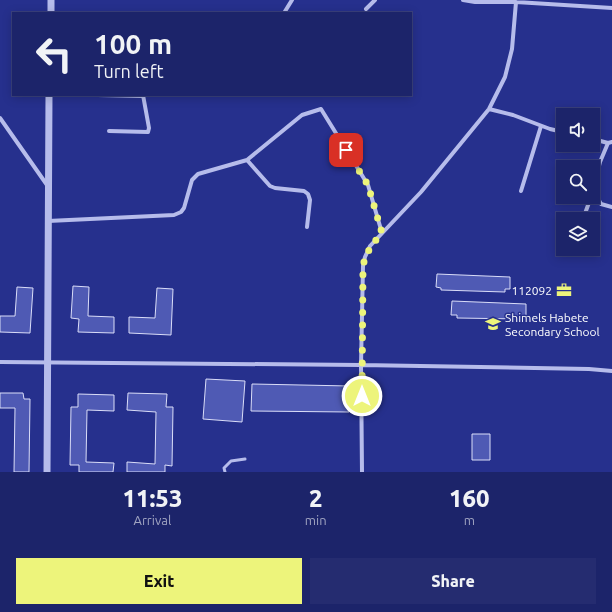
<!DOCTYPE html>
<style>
body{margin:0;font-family:Ubuntu,sans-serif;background:#252c70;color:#f1f3f6;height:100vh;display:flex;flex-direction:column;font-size:15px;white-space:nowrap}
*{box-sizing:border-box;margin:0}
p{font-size:13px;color:#a0a4c1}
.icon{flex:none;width:22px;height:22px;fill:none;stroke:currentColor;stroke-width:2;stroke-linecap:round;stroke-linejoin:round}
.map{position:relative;height:472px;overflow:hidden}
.drawer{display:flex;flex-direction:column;background:#1c246a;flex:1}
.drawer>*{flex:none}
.top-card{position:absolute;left:12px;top:12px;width:400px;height:84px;border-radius:0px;box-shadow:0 2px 10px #0003,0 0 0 1px #3a417e;background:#1c246a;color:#f1f3f6;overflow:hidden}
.controls{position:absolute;left:556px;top:108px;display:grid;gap:8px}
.controls a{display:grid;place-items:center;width:44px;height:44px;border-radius:0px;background:#1c246a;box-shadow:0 2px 10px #0003,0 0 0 1px #3a417e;font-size:20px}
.pin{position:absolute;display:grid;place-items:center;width:34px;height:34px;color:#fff;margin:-17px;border-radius:8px;box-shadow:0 2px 6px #0006}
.me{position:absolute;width:44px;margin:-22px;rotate:0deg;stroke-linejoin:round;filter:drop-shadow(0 0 3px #0008)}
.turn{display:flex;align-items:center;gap:14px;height:84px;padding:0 16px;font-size:18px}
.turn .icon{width:52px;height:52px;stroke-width:2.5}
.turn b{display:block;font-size:28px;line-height:34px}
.eta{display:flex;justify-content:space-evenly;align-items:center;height:68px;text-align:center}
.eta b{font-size:24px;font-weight:800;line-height:28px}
.primary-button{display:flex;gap:8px;margin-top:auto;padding:8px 16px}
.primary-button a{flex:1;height:46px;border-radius:0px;background:#edf47b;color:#111;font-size:16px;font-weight:800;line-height:46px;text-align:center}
.primary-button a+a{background:#252c70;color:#f1f3f6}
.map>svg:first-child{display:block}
.building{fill:#4f5ab4;stroke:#daddf8}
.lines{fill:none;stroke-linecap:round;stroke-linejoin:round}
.service{stroke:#b6bceb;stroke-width:3}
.minor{stroke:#b6bceb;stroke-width:4}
.tertiary{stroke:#b6bceb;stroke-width:7}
.route{stroke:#edf47b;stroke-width:7;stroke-dasharray:0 12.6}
.labels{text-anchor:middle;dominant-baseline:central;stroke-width:3;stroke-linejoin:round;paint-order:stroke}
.poi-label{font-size:12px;fill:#fff;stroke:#26308d;text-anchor:end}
</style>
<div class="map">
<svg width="612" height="472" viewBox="0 0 612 472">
<rect width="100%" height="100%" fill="#26308d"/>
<path class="building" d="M 437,274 L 510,277 L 510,289 L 505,289 L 505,292 L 441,290 L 441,288 L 436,287 Z
M 73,286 L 89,287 L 88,316 L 114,317 L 114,333 L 78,332 L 79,319 L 71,318 Z
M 17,287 L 33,288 L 30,333 L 0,332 L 0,316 L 15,316 Z
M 157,288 L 173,289 L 171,335 L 129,333 L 129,317 L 155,318 Z
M 452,301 L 526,304 L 526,317 L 521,317 L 520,319 L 457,318 L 457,315 L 451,315 Z
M 206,379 L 245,381 L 242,422 L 203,419 Z
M 252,384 L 350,386 L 349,412 L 251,411 Z
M 0,393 L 23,393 L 24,399 L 30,399 L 29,472 L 14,472 L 15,408 L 0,408 Z
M 128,393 L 167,394 L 166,407 L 173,407 L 172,466 L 165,465 L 165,472 L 127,472 L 127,462 L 155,464 L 156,412 L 127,410 Z
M 78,394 L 114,395 L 114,411 L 87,410 L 86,462 L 114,463 L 113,472 L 79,472 L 79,465 L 70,465 L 71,407 L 78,407 Z
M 472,434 L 490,434 L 490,460 L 472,460 Z"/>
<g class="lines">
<path class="service" d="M 225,472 L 224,468 L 231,461 L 245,459"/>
<path class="minor" d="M 463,0 L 475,2 L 516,2 L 612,8
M 366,9 L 375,0
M 284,13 L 292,0
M 98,95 L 143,96
M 489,109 L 513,115 L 550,129 L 563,132
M 0,118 L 47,185
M 109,131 L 148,132 L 149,128 L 143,95
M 593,139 L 608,143 L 612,142
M 247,160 L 302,115 L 321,109 L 368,185 L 382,233
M 593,189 L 600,162 L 608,143
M 593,190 L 601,204 L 612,207
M 521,191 L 541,126
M 583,219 L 591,197
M 48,221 L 174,215 L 181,212 L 184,208 L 192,180 L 198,174 L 247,160 L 270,186 L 275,188 L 304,191 L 308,194 L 310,200 L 307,227
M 571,255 L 573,249
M 0,362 L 361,365 L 589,369 L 612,371
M 362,472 L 361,365 L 363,266 L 365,257 L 370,246 L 421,192 L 489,109 L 505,77 L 512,49 L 516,2"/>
<path class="tertiary" d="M 51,13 L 51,0
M 47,472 L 49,95"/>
</g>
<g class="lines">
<path class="route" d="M 346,150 L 368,185 L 382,233 C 373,243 366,252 363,266 L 362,396"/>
</g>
<defs>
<g id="office-bare" transform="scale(1.2)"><path d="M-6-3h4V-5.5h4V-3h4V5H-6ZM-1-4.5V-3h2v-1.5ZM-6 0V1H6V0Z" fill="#edf47b" stroke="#26308d" stroke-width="2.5" paint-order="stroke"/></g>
<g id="school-bare" transform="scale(1.2)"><path d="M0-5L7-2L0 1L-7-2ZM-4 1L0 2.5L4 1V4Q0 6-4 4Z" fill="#edf47b" stroke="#26308d" stroke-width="2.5" paint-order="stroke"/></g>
</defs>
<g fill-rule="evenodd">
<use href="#office-bare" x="564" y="290"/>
<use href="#school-bare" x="493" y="324"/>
</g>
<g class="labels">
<g class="poi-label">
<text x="552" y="290">112092</text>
<text x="505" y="317" text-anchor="start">Shimels Habete<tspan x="505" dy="14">Secondary School</tspan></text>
</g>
</g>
</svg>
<div class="controls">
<a><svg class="icon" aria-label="sound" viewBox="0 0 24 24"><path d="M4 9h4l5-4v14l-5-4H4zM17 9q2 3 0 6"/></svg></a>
<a><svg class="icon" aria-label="search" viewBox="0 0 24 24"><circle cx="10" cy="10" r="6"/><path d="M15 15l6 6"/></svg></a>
<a><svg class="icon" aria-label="layers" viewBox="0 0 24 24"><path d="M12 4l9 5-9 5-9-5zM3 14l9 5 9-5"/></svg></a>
</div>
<div class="pin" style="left:346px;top:150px;background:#d93025"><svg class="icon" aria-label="arrive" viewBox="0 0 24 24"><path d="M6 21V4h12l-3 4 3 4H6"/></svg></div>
<svg class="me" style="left:362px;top:396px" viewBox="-20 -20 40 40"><circle r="17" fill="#edf47b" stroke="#fff" stroke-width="3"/><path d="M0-11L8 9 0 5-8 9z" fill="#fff"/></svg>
<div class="top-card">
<div class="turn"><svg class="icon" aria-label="left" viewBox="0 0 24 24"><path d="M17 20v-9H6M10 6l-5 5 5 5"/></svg><div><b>100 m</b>Turn left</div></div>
</div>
</div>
<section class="drawer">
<div class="eta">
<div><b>11:53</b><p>Arrival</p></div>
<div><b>2</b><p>min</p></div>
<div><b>160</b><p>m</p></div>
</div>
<div class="primary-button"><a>Exit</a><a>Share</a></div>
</section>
